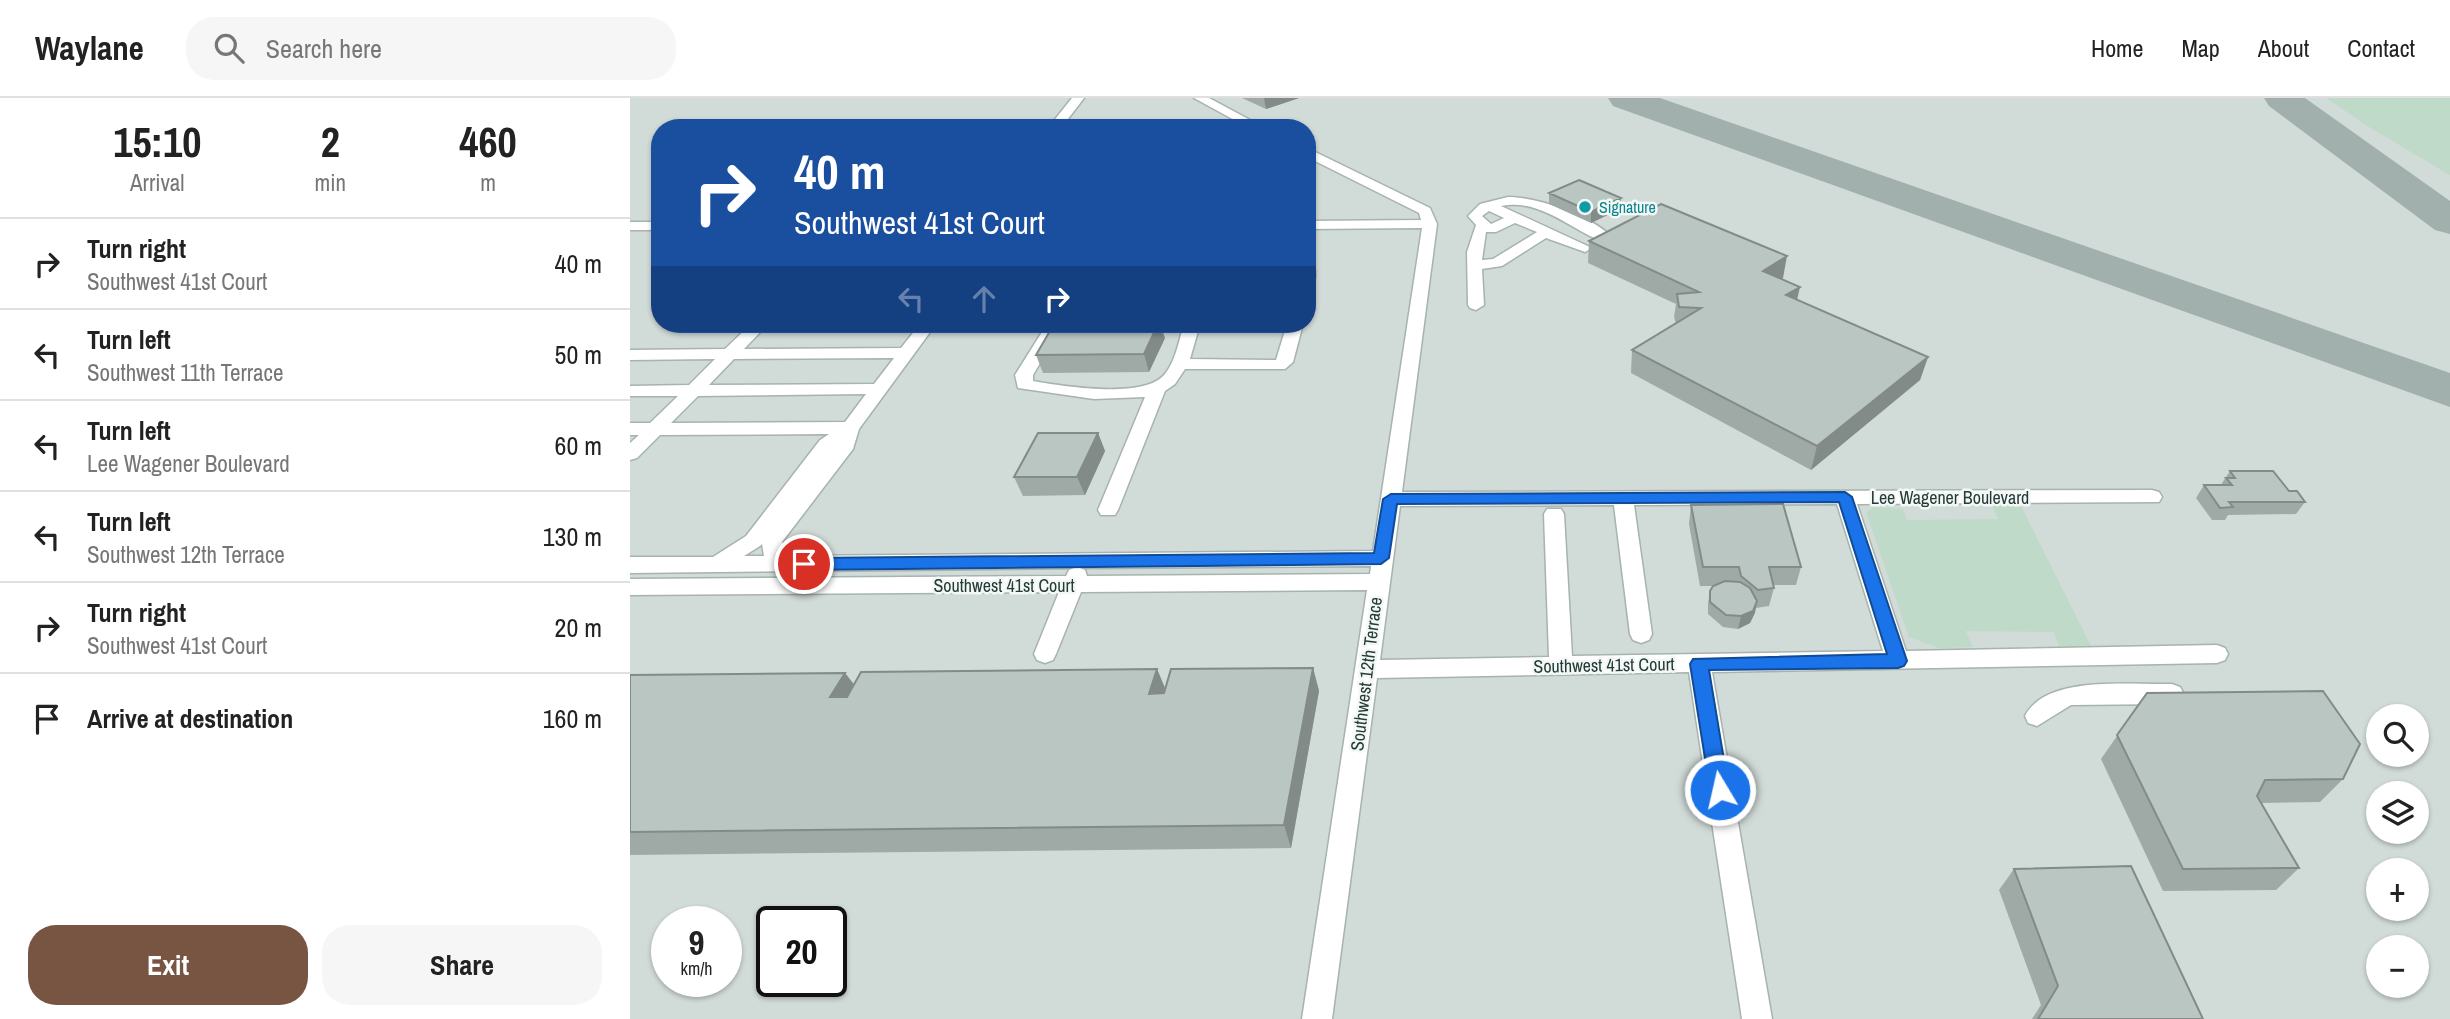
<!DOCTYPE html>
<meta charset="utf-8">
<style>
body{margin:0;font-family:"Archivo Narrow",sans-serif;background:#f6f6f6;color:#222;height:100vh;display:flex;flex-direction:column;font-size:26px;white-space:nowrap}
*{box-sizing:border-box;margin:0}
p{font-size:23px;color:#767676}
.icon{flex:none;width:38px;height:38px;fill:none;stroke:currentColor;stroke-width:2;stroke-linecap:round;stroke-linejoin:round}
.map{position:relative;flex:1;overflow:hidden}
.drawer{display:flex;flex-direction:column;background:#fff;width:630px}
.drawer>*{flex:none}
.banner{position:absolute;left:21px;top:21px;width:665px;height:214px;border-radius:28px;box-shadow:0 2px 5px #0004;background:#1a4fa0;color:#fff;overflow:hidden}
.tools{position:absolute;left:1736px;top:606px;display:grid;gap:14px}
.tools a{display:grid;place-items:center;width:63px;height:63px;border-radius:50%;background:#fff;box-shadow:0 2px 5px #0004;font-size:35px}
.speed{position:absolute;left:21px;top:808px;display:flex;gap:14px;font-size:35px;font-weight:700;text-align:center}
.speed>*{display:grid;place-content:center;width:91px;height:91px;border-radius:50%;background:#fff;box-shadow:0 2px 5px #0004;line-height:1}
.speed small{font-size:18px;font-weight:400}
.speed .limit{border:4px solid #111;border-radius:10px;background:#fff;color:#111}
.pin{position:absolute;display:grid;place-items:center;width:60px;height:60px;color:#fff;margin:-30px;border:4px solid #fff;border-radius:50%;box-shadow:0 2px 7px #0007}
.me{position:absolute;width:77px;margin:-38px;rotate:351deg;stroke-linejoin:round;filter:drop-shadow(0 0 5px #0008)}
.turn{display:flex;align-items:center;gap:24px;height:147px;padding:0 28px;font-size:32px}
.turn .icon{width:91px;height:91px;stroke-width:2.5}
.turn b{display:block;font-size:49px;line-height:60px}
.lanes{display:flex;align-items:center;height:66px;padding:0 28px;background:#0003;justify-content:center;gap:35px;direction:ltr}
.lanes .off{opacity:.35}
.eta{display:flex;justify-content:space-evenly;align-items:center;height:119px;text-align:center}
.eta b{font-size:42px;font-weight:700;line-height:49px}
.cta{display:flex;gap:14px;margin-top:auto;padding:14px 28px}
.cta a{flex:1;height:80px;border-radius:28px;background:#785542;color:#fff;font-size:28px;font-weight:700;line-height:80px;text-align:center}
.cta a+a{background:#f6f6f6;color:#222}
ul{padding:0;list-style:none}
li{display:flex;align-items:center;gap:21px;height:91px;padding:0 28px;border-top:2px solid #e0e0e0}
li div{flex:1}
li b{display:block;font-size:26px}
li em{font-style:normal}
header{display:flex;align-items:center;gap:42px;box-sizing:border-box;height:98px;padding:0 35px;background:#fff;border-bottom:2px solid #e0e0e0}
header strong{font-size:33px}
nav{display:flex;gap:38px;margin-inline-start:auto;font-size:24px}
.search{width:490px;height:63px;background:#f6f6f6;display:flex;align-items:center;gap:18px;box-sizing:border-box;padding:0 24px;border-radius:28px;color:#767676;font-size:26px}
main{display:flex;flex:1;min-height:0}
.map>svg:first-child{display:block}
.built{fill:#d1dbd8;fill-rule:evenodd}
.green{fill:#bfdac9}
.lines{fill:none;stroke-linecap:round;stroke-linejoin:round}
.taxiway{fill:#a1b0ad;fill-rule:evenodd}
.minor-casing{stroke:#a6b3af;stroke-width:3}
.minor{fill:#fff;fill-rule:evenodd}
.wall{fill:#9faaa7}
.shaded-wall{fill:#828b88}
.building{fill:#b9c6c2;stroke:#828b88;stroke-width:2}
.route{fill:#1a73e8;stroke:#114b97;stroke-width:2}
.culture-dot{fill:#0f9aa8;stroke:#f3f8f6;stroke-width:2.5}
.labels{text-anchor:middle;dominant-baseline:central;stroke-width:5;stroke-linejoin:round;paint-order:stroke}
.far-culture-label{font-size:16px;fill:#0d838f;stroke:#f3f8f6;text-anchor:start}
.street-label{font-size:18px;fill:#253b37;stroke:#f3f8f6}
</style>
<header>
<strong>Waylane</strong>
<div class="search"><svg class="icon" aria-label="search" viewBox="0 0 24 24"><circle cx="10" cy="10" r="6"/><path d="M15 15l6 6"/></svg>Search here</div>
<nav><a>Home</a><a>Map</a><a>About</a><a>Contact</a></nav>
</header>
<main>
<section class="drawer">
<div class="eta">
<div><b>15:10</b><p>Arrival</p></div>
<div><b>2</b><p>min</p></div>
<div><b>460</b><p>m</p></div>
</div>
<ul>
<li><svg class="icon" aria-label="right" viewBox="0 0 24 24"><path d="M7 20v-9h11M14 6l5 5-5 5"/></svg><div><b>Turn right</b><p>Southwest 41st Court</p></div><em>40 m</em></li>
<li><svg class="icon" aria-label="left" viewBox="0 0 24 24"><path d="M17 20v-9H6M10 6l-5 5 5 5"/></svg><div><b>Turn left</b><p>Southwest 11th Terrace</p></div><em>50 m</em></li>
<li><svg class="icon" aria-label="left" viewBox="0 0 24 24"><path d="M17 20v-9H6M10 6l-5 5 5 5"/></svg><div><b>Turn left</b><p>Lee Wagener Boulevard</p></div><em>60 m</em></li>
<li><svg class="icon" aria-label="left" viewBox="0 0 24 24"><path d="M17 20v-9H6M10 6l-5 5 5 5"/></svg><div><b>Turn left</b><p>Southwest 12th Terrace</p></div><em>130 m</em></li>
<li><svg class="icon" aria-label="right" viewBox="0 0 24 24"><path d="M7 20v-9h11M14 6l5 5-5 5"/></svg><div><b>Turn right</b><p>Southwest 41st Court</p></div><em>20 m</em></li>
<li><svg class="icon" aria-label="arrive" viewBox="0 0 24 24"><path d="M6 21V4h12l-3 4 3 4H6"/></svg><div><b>Arrive at destination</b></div><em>160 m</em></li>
</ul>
<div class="cta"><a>Exit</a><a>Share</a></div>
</section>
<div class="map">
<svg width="1820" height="921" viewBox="0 0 1820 921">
<rect width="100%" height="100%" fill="#e3ebe8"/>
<path class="built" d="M 0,0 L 1820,0 L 1820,921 L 0,921 ZM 30,30 L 677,30 L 677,226 L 30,226 ZM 1748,618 L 1787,618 L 1787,656 L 1748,656 ZM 1748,695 L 1787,695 L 1787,733 L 1748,733 ZM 1748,772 L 1787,772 L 1787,810 L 1748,810 ZM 37,824 L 96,824 L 96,884 L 37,884 ZM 142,824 L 201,824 L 201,884 L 142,884 ZM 1748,849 L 1787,849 L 1787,887 L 1748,887 Z"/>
<path class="green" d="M 1696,0 L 1820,0 L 1820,77 L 1739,29 Z
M 1362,407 L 1391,408 L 1462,550 L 1429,548 L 1424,534 L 1336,533 L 1343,549 L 1309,550 L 1279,539 L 1236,414 L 1244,409 L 1273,411 L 1277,422 L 1368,421 Z"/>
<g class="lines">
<path class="taxiway" d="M 978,0 L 1030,0 L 1820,275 L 1820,309 L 983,8 Z
M 1634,0 L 1675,0 L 1820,103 L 1820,136 L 1805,132 L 1639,8 Z"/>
<g class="minor-casing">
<path id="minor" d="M 442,0 L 454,0 L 431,30 L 418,30 Z
M 564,0 L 579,0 L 635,30 L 619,30 Z
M 677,50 L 800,110 L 807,126 L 772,394 L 1522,392 L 1529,394 L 1532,399 L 1529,404 L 1227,406 L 1276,553 L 1587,547 L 1595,550 L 1598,556 L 1595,562 L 1587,565 L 1082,574 L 1142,921 L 1112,921 L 1059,574 L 747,580 L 702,921 L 672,921 L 737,492 L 451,494 L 426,556 L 423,562 L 415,565 L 407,562 L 404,556 L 429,494 L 0,497 L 0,481 L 436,478 L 439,472 L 444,470 L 0,475 L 0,459 L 83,459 L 116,438 L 190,342 L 199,336 L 30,337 L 7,360 L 0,362 L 0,345 L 9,337 L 0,337 L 0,325 L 20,325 L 48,298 L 0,298 L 0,288 L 59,287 L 85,261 L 0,262 L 0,252 L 95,251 L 121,226 L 138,226 L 114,251 L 271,250 L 290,226 L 306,226 L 229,331 L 223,351 L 152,444 L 155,458 L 743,453 L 792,130 L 677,131 L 677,123 L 791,122 L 789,115 L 677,59 ZM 264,260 L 244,286 L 79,287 L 104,261 ZM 236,296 L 215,324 L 41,325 L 68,298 ZM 1207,406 L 1253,553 L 942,558 L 934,416 L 931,411 L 917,411 L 914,416 L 919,559 L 750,562 L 770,408 L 984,407 L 1000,536 L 1003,542 L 1011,545 L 1019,542 L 1022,536 L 1004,407 ZM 132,446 L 134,458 L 114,458 L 130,448 ZM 741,468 L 740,476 L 457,478 L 455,472 L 450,470 Z
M 878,99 C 908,99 962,118 983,140 L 981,143 C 958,148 916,98 871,108 L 962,150 L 955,154 L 916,140 L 872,168 L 852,171 L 854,207 L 846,212 L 840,210 L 838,207 L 837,154 L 846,127 L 838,118 L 850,106 ZM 859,113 L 874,120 L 861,126 L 852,118 ZM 885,125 L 907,134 L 863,161 L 852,162 L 856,134 L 866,134 Z
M 0,124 L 30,124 L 30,132 L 0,132 Z
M 677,169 L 685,173 L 685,180 L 677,185 Z
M 417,226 L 433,226 L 403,277 L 403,283 C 432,288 514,302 535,276 C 546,262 549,242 554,226 L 570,226 L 560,261 L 646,262 L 657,226 L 673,226 L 663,264 L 655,271 L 555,271 L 545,286 L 535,293 L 488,412 L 485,417 L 471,417 L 468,412 L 515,299 L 464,301 L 388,290 L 385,277 Z
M 1542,586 L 1550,589 L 1554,596 L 1550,603 L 1542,606 L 1441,607 L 1407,628 L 1398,625 L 1395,618 C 1416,576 1502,587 1542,586 Z"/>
</g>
<use href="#minor" class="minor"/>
</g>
<path class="wall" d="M 612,0 L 669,0 L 636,11 Z
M 919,95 L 991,100 L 990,111 L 961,125 L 919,106 Z
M 959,143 L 1153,180 L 1152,181 L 1167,202 L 1298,259 L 1290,282 L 1181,372 L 1001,275 L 1002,252 L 1046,226 L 1044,219 L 1046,206 L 958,165 Z
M 535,240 L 519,274 L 413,275 L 406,257 Z
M 468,335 L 475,353 L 455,397 L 393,398 L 384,379 Z
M 1600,373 L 1659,393 L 1675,404 L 1666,416 L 1598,417 L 1595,422 L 1582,422 L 1566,400 L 1574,387 L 1592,387 L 1592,385 Z
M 1061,407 L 1171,469 L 1166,487 L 1143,487 L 1144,490 L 1139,508 L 1126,510 L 1120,525 L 1108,531 L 1093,529 L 1078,516 L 1078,506 L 1080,493 L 1085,488 L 1070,488 L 1059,426 Z
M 683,570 L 689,593 L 661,750 L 0,757 L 0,577 L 215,575 L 224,587 L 527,571 L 535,590 Z
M 1517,595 L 1713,681 L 1690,704 L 1631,705 L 1669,770 L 1646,792 L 1533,793 L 1471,661 Z
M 1384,771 L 1573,921 L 1402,921 L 1411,907 L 1369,792 Z"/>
<path class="shaded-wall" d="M 634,0 L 669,0 L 636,11 Z
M 991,100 L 990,111 L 961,125 L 961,114 Z
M 1157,158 L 1153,180 L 1129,195 L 1133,173 Z
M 1170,189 L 1165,211 L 1156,197 Z
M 528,226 L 530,226 L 535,240 L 519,274 L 514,256 Z
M 1298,259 L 1290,282 L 1181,372 L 1187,348 Z
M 468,335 L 475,353 L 455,397 L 447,379 Z
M 1127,503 L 1125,515 L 1120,525 L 1108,531 L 1111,518 Z
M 683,570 L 689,593 L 661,750 L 654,727 Z
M 527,571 L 537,595 L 519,596 Z
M 215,575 L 233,598 L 200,599 Z"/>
<path class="building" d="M 949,82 L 991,100 L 961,114 L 919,95 Z
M 1031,106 L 1157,158 L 1133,173 L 1170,189 L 1156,197 L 1298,259 L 1187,348 L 1002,252 L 1071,210 L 1049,209 L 1047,196 L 1069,194 L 959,143 Z
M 424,226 L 528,226 L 514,256 L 406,257 Z
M 408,335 L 468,335 L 447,379 L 384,379 Z
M 1600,373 L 1643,373 L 1659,393 L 1667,393 L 1675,404 L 1599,404 L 1603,409 L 1590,410 L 1574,387 L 1602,387 L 1596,380 L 1605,380 Z
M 1153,406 L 1171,469 L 1139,469 L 1144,490 L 1128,492 L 1111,478 L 1109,469 L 1073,469 L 1061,407 Z
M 1095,483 L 1110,484 L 1120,490 L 1127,503 L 1123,513 L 1111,518 L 1096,517 L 1080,504 L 1080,493 L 1083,488 Z
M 683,570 L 654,727 L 0,734 L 0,577 L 215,575 L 200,599 L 217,599 L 231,574 L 527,571 L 519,596 L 534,595 L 541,571 Z
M 1693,593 L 1730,646 L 1713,681 L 1635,682 L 1627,698 L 1669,770 L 1553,771 L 1487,637 L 1517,595 Z
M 1501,768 L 1573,921 L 1408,921 L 1428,888 L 1384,771 Z"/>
<path class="route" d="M 1215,394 L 1222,399 L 1277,563 L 1274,568 L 1268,570 L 1079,572 L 1099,692 L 1096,698 L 1090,700 L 1083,698 L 1080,692 L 1060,566 L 1063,561 L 1257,556 L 1209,404 L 767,406 L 759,460 L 751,466 L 174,472 L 166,466 L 174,460 L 744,455 L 753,401 L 761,396 Z"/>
<circle class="culture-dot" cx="955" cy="109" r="7"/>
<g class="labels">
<g class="far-culture-label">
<text x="969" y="109">Signature</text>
</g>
<g class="street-label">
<text x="1320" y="399">Lee Wagener Boulevard</text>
<text x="374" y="487">Southwest 41st Court</text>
<text transform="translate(974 567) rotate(-1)">Southwest 41st Court</text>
<text transform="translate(736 576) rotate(-83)">Southwest 12th Terrace</text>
</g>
</g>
</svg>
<div class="tools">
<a><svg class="icon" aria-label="search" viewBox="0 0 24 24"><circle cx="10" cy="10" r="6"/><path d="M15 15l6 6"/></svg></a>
<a><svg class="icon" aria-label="layers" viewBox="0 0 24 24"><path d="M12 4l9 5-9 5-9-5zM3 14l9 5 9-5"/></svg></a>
<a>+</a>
<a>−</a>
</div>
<div class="speed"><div>9<small>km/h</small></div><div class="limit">20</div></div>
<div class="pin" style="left:174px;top:466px;background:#d93025"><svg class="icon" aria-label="arrive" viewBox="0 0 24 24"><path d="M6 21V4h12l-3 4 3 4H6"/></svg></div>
<svg class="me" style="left:1090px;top:692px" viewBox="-20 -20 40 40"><circle r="17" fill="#1a73e8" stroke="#fff" stroke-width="3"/><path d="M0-11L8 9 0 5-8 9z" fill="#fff"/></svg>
<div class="banner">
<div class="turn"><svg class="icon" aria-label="right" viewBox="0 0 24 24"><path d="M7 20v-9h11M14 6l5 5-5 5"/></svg><div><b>40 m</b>Southwest 41st Court</div></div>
<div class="lanes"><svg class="icon off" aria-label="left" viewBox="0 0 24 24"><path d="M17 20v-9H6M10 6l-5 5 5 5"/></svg><svg class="icon off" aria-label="ahead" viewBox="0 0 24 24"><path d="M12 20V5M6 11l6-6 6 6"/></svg><svg class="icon" aria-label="right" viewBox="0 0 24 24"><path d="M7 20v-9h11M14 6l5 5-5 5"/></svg></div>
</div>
</div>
</main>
